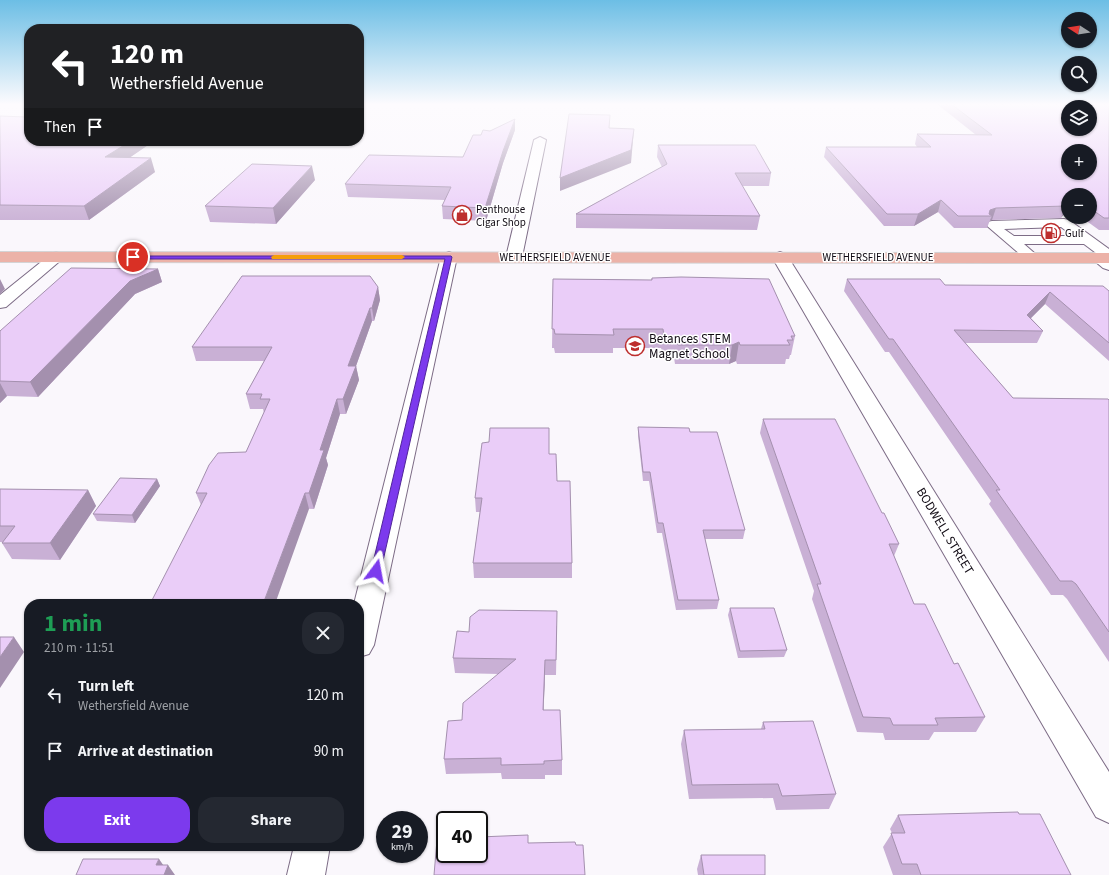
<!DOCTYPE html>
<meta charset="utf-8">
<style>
body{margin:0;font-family:"Source Sans 3",sans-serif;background:#242831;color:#f1f3f6;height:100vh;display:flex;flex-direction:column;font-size:15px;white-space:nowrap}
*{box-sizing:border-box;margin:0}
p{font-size:13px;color:#9ea1a6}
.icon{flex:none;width:22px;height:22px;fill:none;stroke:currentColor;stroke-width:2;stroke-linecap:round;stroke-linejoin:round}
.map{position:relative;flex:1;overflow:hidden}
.side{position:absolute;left:24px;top:599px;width:340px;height:252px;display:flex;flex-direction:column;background:#171b24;border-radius:16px;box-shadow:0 1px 3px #0004}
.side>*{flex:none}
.guide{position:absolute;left:24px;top:24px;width:340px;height:122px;border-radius:16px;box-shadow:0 1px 3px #0004;background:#202124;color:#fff;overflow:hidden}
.needle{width:26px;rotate:282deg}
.tools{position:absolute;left:1061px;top:12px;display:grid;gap:8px}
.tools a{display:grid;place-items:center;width:36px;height:36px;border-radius:50%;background:#171b24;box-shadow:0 1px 3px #0004;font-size:20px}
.speed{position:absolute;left:376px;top:811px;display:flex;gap:8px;font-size:20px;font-weight:700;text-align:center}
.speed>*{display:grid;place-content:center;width:52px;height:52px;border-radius:50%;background:#171b24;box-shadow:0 1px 3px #0004;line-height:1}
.speed small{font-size:10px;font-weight:400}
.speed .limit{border:2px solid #111;border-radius:6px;background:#fff;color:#111}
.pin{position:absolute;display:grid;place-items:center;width:34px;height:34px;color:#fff;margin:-17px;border:2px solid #fff;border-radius:50%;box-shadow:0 1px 4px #0007}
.me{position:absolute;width:44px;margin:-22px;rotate:13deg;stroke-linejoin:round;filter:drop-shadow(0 0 3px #0008)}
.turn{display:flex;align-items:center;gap:14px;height:84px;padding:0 20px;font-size:18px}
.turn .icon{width:52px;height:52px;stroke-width:2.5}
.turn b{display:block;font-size:28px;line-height:34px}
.then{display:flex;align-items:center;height:38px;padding:0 20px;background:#0003;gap:8px;font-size:15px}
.round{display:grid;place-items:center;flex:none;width:42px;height:42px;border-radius:16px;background:#242831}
.overview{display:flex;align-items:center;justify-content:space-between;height:68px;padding:0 20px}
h1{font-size:24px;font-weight:700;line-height:30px;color:#1e9e55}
.cta{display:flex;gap:8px;margin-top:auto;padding:8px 20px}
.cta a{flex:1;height:46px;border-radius:16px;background:#7c3aed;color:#fff;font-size:16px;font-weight:700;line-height:46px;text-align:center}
.cta a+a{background:#242831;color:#f1f3f6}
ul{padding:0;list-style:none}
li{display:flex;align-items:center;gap:12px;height:56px;padding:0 20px}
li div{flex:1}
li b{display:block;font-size:15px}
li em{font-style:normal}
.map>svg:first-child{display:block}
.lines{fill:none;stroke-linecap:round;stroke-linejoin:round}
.service-casing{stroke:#7d6c86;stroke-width:2}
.minor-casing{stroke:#7d6c86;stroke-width:2}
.tertiary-casing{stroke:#7d6c86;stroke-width:2}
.primary-casing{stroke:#d4d3d5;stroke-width:2}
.service{fill:#fff;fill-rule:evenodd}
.minor{fill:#fff;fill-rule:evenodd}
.tertiary{fill:#fff;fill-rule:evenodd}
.primary{fill:#ecb2a8;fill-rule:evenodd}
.wall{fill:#c9b0d5}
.shaded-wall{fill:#a490ae}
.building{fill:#eacdf8;stroke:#a490ae;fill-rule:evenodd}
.route{fill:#7c3aed;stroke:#51269a}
.slow{fill:#f59e0b}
.labels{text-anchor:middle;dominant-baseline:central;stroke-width:3;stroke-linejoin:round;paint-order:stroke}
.far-poi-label{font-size:11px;fill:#100a13;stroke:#fff;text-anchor:start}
.far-street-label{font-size:11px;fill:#100a13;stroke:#fff}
.poi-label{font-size:13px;fill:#100a13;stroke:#fff;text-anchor:start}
.street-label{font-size:13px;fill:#100a13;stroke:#fff}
</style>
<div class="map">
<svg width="1109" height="875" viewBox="0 0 1109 875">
<rect width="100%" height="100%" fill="#faf7fc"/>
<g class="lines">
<g class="service-casing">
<path id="service" d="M 1064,219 L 1069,220 L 1109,249 L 1109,260 L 1104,259 L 1084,244 L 1024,244 L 1040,258 L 1038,261 L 1033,262 L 1028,261 L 986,225 L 987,222 L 992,221 ZM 1061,227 L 1073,236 L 1014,236 L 1004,229 Z"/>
</g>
<g class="minor-casing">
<path id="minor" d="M 540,137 L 546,140 L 522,257 L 519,260 L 514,262 L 509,260 L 506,257 L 534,140 Z
M 56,252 L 61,254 L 64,257 L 61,260 L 6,307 L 0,308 L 0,295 L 51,254 Z
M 780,252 L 785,254 L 788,257 L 1109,772 L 1109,823 L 1096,817 L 772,257 L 775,254 Z
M 1099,253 L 1109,258 L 1109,270 L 1103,268 L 1091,258 L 1094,255 Z"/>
</g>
<g class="tertiary-casing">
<path id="tertiary" d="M 449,252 L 454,254 L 457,257 L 374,645 L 369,654 L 359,657 L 359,604 L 354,604 L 441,257 L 444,254 Z
M 294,846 L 330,846 L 325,875 L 287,875 Z"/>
</g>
<g class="primary-casing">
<path id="primary" d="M 0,252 L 1109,253 L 1109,263 L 0,262 Z"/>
</g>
<use href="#service" class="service"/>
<use href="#minor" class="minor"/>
<use href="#tertiary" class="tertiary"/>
<use href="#primary" class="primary"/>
</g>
<path class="wall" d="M 937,104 L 1109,104 L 1109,230 L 1099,230 L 1081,217 L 1090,217 L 1090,195 L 1068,195 L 1068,209 L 1061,218 L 992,220 L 990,220 L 987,228 L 954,228 L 938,212 L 914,226 L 884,226 L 824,157 L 826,147 L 917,147 L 915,144 L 917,134 L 976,135 Z
M 0,116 L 26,117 L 29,141 L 154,141 L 129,158 L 155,172 L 89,220 L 0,220 Z
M 515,130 L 503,163 L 486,221 L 443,219 L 442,206 L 445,200 L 348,197 L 345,184 L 463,157 L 481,135 Z
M 658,145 L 771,173 L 769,186 L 742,186 L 760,216 L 757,230 L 576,228 L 576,214 L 662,167 L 657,157 Z
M 315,180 L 276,224 L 210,222 L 205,206 Z
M 158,269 L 162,282 L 135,294 L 38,397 L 7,396 L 0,403 L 0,331 Z
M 652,278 L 795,336 L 791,355 L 790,355 L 789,359 L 786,359 L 785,364 L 737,364 L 736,361 L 729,364 L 675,364 L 674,358 L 667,358 L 666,355 L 663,355 L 661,348 L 613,348 L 613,353 L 555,353 L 554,348 L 552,348 L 553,279 L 651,280 Z
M 847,279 L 945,285 L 1109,291 L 1109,361 L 1045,304 L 1031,318 L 1043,331 L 1037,343 L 965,343 L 1013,398 L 1109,400 L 1109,662 L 1067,599 L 1063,595 L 1051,595 L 989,504 L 991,501 L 889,352 L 885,352 L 844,291 Z
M 378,287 L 380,300 L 374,321 L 372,321 L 356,366 L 359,380 L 346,414 L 340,414 L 326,458 L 328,465 L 314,509 L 201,505 L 196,493 L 246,452 L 264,413 L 263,409 L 250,409 L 246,394 L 264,361 L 196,361 L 192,347 Z
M 763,419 L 882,513 L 899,544 L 894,556 L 914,604 L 954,664 L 985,717 L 976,732 L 934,732 L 929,740 L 885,740 L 883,733 L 857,732 L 812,599 L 814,591 L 760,433 Z
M 638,427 L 690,432 L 745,530 L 743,539 L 705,539 L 719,600 L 717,609 L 676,610 L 662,533 L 657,533 L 649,481 L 643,481 L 638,436 Z
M 549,454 L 557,481 L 572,563 L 572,578 L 474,578 L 473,563 L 480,512 L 476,512 L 475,498 Z
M 157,479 L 160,486 L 135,523 L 97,521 L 93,514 Z
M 0,489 L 88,490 L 96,506 L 60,560 L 12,559 L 2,543 L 2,542 L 0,542 Z
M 730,608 L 787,650 L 784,657 L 738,658 L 728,615 Z
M 557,626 L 556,675 L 545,675 L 543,710 L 562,760 L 562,775 L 545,775 L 545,779 L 502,779 L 501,773 L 446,774 L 444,759 L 462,720 L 499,674 L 455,673 L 453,658 L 469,632 Z
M 763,722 L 836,794 L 829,809 L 776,810 L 773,798 L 689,799 L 681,744 L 684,730 L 761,729 Z
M 1019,814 L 1071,875 L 893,875 L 883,847 L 892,833 L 890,829 L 898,815 Z
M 701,855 L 765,875 L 698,875 L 697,869 Z"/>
<path class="shaded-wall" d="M 515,119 L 515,130 L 503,163 L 486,221 L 485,208 L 503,151 Z
M 634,129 L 631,163 L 560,191 L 560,178 Z
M 131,141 L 154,141 L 110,171 L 105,157 Z
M 151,158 L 155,172 L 89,220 L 84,206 Z
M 312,166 L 315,180 L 276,224 L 273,208 Z
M 941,200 L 938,212 L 914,226 L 918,214 Z
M 1068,203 L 1068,209 L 1061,218 L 1066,206 Z
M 996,208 L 992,220 L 990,220 L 992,216 L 987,216 L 990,210 Z
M 158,269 L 162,282 L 135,294 L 38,397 L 30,382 L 130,281 Z
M 0,279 L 5,289 L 0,294 Z
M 378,287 L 380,300 L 374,321 L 372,308 Z
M 1050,292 L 1045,304 L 1022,327 L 1027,315 Z
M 370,308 L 372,321 L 356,366 L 359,380 L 346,414 L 343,399 L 348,366 Z
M 739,342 L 736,361 L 729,364 L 732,345 Z
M 0,383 L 7,396 L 0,403 Z
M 337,399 L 340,414 L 326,458 L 328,465 L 314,509 L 309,493 L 320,450 Z
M 157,479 L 160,486 L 135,523 L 132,515 Z
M 88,490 L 96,506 L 60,560 L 50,543 Z
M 305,493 L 309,509 L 275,604 L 263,604 Z
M 14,637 L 24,652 L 0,688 L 0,657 Z
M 545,660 L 545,675 L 543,725 L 543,710 Z
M 159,859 L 166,869 L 168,865 L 175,875 L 163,875 L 156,865 Z"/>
<path class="building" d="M 951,104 L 1109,104 L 1109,218 L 1104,218 L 1090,208 L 1090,195 L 1068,195 L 1068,203 L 1066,206 L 996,208 L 990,210 L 989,214 L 992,216 L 958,216 L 941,200 L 918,214 L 887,214 L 826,147 L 931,147 L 917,134 L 992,135 ZM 1068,107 L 1090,107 L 1090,129 L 1068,129 ZM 1068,151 L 1090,151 L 1090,173 L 1068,173 Z
M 569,114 L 610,115 L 609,128 L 634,129 L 631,150 L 560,178 Z
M 29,115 L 29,141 L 131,141 L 105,157 L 151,158 L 84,206 L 0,205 L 0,116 L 26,117 Z
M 515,119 L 503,151 L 485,208 L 442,206 L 451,187 L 345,184 L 369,155 L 463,157 L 473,135 L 481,135 L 483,130 L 490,131 Z
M 658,145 L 755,145 L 771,173 L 735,173 L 760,216 L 576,214 L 667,164 Z
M 252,164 L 312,166 L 273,208 L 205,206 Z
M 71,268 L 158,269 L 130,281 L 30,382 L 0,381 L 0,331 Z
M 242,276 L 370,276 L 378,287 L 372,308 L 370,308 L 348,366 L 356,366 L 343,399 L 337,399 L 320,450 L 324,450 L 309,493 L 305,493 L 263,604 L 150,604 L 207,493 L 196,493 L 209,465 L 218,453 L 246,452 L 270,399 L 260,399 L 262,394 L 246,394 L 272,347 L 192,347 Z
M 681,277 L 769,279 L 795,336 L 791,336 L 793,340 L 787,340 L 790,345 L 740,345 L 739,342 L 732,345 L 678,345 L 676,340 L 669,340 L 668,336 L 664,336 L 663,329 L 613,329 L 614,335 L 555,334 L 554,329 L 552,329 L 553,279 L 652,280 L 652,278 Z
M 847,279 L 940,279 L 945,285 L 1103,286 L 1109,291 L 1109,343 L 1050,292 L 1027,315 L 1043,331 L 954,330 L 1013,398 L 1108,399 L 1109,400 L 1109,632 L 1076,584 L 1072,581 L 1060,581 L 996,490 L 1000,490 L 893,339 L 889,339 Z
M 763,419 L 835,419 L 882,513 L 884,513 L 899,544 L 889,544 L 914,604 L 925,604 L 954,664 L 958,663 L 985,717 L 935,718 L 938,725 L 893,725 L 890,718 L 863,717 L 817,584 L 821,584 Z
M 638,427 L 689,428 L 690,432 L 717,432 L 745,530 L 703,530 L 719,600 L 678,600 L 663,523 L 658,523 L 650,472 L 643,472 Z
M 490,428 L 549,428 L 549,454 L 556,454 L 557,481 L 570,481 L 572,563 L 473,563 L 482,498 L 475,498 L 482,443 L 489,442 Z
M 120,478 L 157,479 L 132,515 L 93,514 Z
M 0,489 L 88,490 L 50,543 L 2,543 L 15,526 L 0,526 Z
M 730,608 L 774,608 L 787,650 L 740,651 Z
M 479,610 L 557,611 L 556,660 L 545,660 L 543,710 L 560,710 L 562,760 L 544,761 L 544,764 L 501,765 L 501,758 L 444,759 L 448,721 L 462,720 L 463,703 L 516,659 L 453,658 L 457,631 L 469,632 L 470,617 Z
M 0,637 L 14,637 L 0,657 Z
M 813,721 L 836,794 L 782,796 L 778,784 L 692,785 L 684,730 L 765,729 L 763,722 Z
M 1018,812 L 1019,814 L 1040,814 L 1071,875 L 921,875 L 917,864 L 902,864 L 891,833 L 905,833 L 898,815 Z
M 438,828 L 445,828 L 445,854 L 479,854 L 479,837 L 528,835 L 528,843 L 575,842 L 576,845 L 583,845 L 585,875 L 434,875 Z
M 701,855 L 765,855 L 765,875 L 704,875 Z
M 83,859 L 159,859 L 156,865 L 168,865 L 164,875 L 76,875 Z"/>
<linearGradient id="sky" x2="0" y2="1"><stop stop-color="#6cbee5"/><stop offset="0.46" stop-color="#fdfbfe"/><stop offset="1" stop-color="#fdfbfe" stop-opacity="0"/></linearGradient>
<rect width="1109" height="227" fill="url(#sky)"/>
<path class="route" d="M 131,256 L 451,256 L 452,257 L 380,574 L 376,575 L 372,574 L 371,571 L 445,259 L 133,259 L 130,257 Z"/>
<path class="slow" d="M 274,255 L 402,255 L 405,257 L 402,259 L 272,259 L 271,257 Z"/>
<defs>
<g id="shop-ring" transform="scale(1)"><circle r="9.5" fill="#fff" stroke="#bd2e2d" stroke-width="1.5"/><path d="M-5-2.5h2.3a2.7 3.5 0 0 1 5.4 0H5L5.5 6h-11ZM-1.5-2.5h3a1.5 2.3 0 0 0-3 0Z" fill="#bd2e2d"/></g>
<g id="fuel-ring" transform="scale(1)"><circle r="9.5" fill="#fff" stroke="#bd2e2d" stroke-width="1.5"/><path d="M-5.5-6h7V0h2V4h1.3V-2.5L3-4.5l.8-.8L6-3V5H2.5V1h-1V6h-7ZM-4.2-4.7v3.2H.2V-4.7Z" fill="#bd2e2d"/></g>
<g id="school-ring" transform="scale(1)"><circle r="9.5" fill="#fff" stroke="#bd2e2d" stroke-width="1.5"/><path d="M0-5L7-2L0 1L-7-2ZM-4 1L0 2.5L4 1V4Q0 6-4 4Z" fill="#bd2e2d"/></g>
</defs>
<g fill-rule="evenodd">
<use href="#shop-ring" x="462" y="215"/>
<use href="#fuel-ring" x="1051" y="233"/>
<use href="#school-ring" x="635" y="346"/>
</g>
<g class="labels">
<g class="far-poi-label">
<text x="476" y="209">Penthouse<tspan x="476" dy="13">Cigar Shop</tspan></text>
<text x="1065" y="233">Gulf</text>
</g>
<g class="far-street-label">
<text x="555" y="257">WETHERSFIELD AVENUE</text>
<text x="878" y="257">WETHERSFIELD AVENUE</text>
</g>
<g class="poi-label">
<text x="649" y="339">Betances STEM<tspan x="649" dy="15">Magnet School</tspan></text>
</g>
<g class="street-label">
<text transform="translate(945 531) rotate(59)">BODWELL STREET</text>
</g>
</g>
</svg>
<div class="tools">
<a><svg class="needle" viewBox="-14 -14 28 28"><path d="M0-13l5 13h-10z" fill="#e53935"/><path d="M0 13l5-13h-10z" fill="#9ea1a6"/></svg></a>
<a><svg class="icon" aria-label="search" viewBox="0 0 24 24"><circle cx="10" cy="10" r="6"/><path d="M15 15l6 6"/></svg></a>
<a><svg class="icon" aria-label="layers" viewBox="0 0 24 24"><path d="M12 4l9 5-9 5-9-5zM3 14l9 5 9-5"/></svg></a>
<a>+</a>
<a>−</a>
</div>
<div class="speed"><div>29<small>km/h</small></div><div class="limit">40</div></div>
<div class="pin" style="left:133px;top:257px;background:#d93025"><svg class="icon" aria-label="arrive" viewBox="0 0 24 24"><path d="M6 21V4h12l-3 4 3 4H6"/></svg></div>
<svg class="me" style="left:376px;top:571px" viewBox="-20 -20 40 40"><path d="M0-17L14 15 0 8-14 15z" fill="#7c3aed" stroke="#fff" stroke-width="4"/></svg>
<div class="guide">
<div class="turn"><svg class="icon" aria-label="left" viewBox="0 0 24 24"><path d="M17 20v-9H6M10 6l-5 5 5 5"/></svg><div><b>120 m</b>Wethersfield Avenue</div></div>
<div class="then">Then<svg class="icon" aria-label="arrive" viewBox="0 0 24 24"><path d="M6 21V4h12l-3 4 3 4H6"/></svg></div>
</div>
<section class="side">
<div class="overview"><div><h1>1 min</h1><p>210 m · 11:51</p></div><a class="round"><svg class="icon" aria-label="close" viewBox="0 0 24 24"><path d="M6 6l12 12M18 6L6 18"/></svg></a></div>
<ul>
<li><svg class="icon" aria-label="left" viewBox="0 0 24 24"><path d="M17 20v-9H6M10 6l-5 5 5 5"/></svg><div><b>Turn left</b><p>Wethersfield Avenue</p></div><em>120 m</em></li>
<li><svg class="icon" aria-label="arrive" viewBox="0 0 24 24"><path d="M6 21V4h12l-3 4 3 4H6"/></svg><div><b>Arrive at destination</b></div><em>90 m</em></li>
</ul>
<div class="cta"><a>Exit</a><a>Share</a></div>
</section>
</div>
